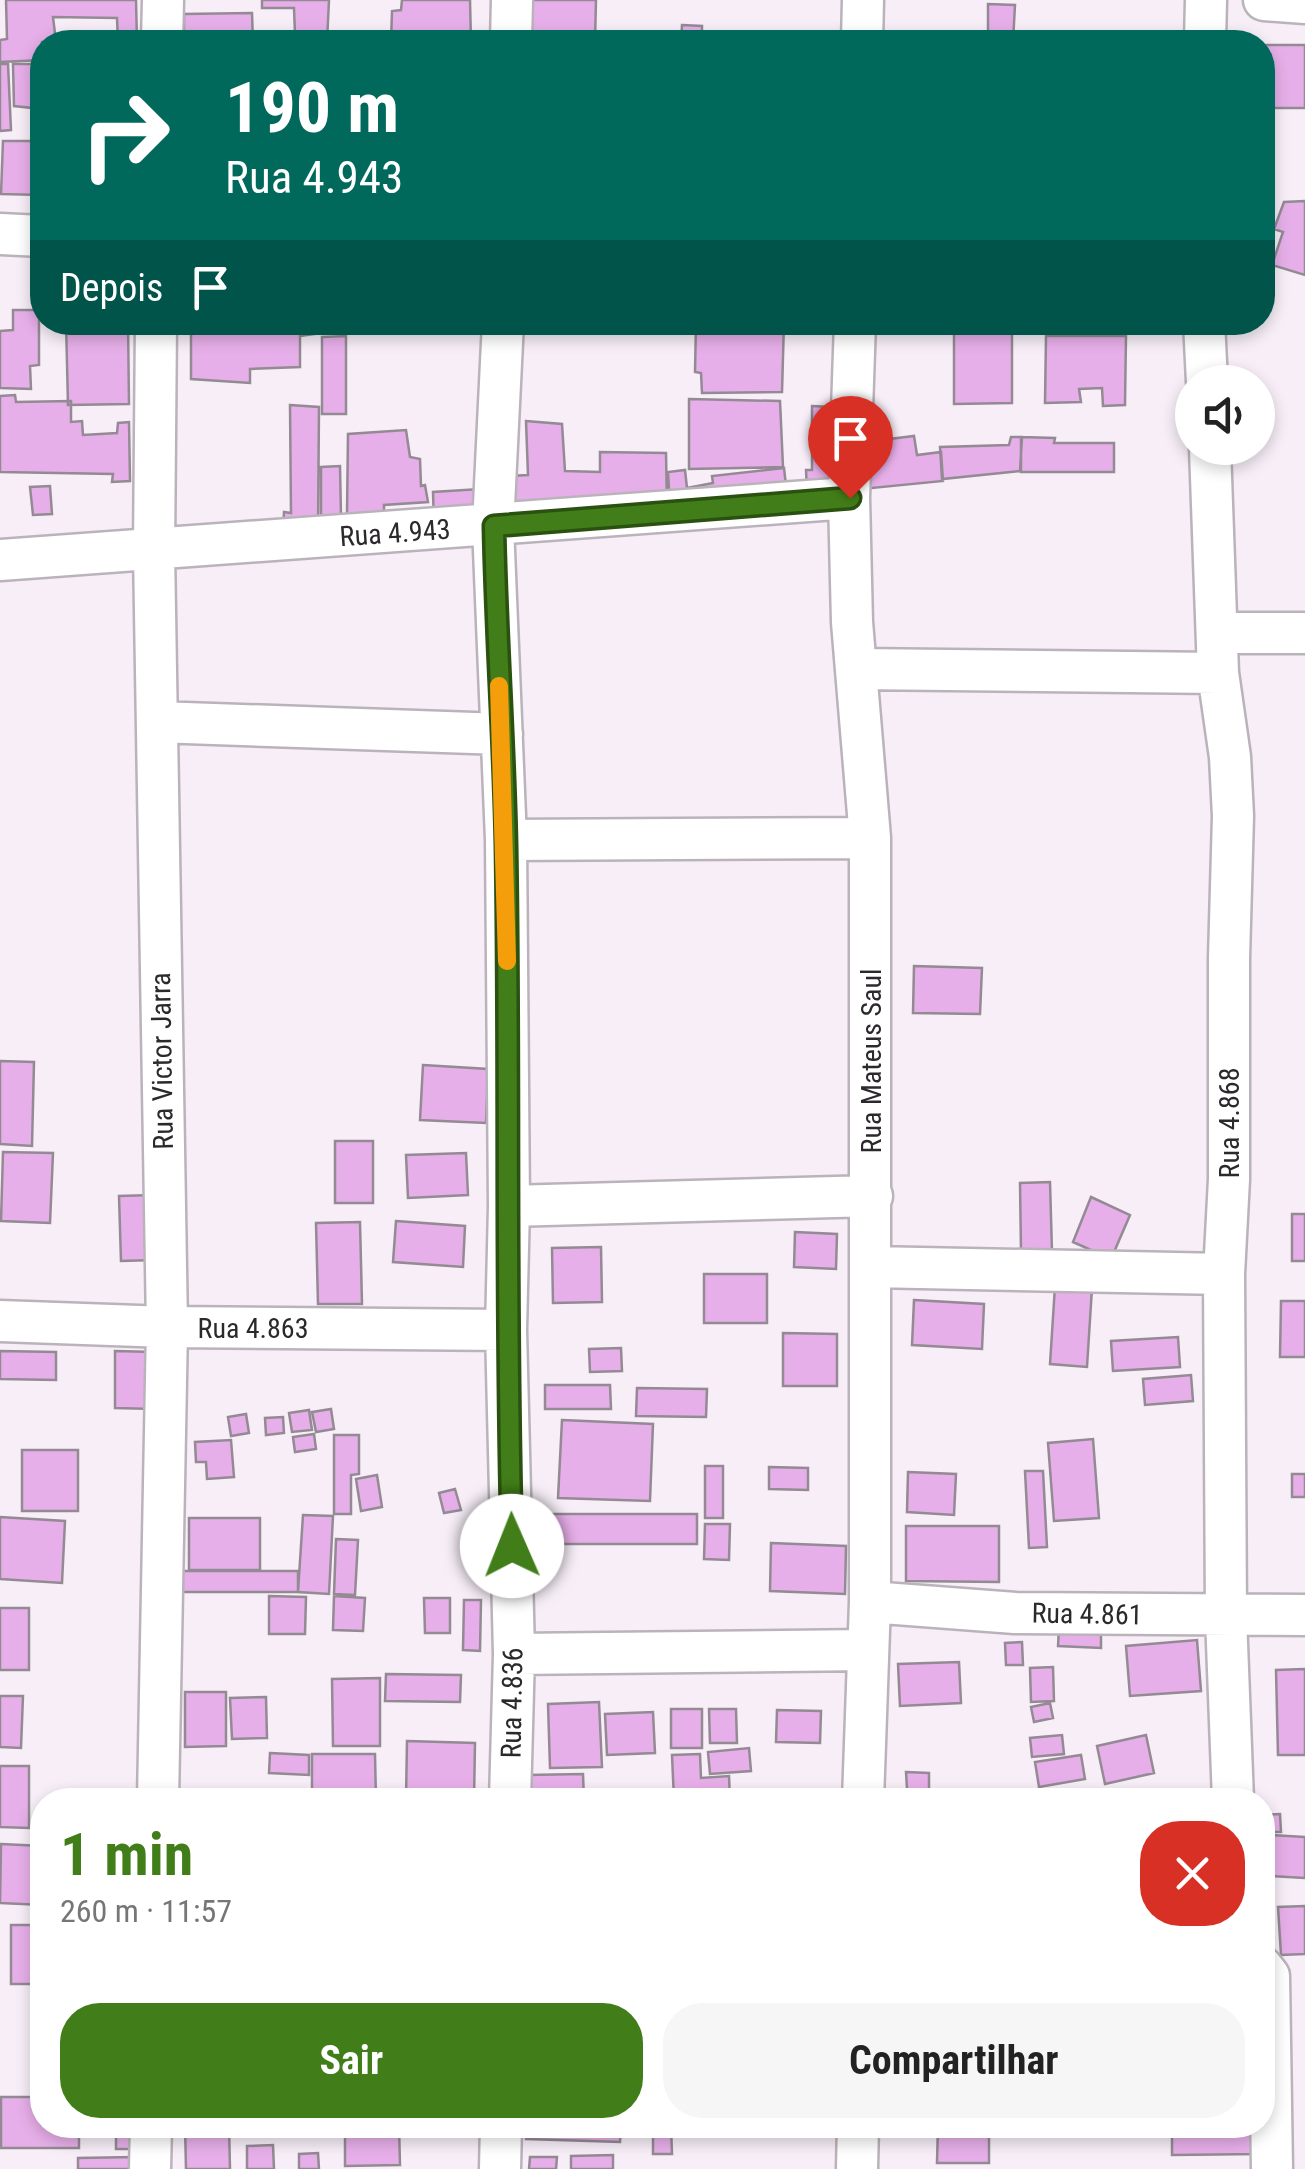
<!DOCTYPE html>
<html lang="pt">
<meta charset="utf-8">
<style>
body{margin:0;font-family:"Roboto Condensed",sans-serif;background:#f6f6f6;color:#222;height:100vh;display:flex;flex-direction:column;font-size:38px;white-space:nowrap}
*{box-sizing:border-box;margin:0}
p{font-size:32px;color:#767676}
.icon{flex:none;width:55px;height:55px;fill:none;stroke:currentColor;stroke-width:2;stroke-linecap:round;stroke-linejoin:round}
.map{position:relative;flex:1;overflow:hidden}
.panel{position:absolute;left:30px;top:1788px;width:1245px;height:350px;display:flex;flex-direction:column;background:#fff;border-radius:40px;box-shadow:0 5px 15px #0003}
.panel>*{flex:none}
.guide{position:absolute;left:30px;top:30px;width:1245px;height:305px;border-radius:40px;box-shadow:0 5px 15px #0003;background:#00695c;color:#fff;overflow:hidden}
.controls{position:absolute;left:1175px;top:365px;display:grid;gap:20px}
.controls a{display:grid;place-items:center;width:100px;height:100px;border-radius:50%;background:#fff;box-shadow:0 5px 15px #0003;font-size:50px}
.pin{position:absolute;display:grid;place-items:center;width:85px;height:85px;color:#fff;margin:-102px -42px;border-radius:50% 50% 50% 0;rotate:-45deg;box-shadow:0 0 10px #0007}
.pin .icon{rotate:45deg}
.me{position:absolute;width:110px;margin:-55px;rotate:359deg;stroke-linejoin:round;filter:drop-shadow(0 0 8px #0008)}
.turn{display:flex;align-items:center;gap:35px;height:210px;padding:0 30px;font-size:45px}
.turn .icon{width:130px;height:130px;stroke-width:2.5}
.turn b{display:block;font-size:70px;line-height:85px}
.then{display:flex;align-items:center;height:95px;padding:0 30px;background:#0003;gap:20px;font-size:38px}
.round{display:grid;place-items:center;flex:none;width:105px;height:105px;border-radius:40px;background:#f6f6f6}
.overview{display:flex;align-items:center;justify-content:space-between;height:170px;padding:0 30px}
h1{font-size:60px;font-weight:700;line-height:75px;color:#417d18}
.button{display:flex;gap:20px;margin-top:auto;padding:20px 30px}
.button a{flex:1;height:115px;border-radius:40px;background:#417d18;color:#fff;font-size:40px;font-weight:700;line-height:115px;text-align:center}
.button a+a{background:#f6f6f6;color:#222}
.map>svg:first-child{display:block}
.building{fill:#e7afe9;stroke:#938a93;stroke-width:2.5}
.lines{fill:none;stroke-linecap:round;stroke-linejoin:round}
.minor-casing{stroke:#bbb3bb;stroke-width:45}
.minor{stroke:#fff;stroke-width:40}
.route-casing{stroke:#2a5110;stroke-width:25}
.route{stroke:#417d18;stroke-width:18}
.slow{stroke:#f59e0b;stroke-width:18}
.labels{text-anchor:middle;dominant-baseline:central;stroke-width:9;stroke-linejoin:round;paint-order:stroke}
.street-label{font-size:28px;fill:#2c292c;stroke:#fff}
</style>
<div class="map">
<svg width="1305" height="2169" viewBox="0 0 1305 2169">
<rect width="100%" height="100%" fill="#f7eef7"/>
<path class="building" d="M 6,0 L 136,0 L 137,42 L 118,42 L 117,18 L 53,17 L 56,42 L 42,42 L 42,60 L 0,62 L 0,40 L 7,39 Z
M 262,0 L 329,0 L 327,42 L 302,42 L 301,33 L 295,34 L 294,8 L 262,8 Z
M 402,0 L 470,0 L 471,42 L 391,42 L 392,11 L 401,10 Z
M 512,0 L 596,0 L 595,42 L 530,41 L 532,12 L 513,9 Z
M 988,4 L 1015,5 L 1013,42 L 988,42 Z
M 252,13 L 253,42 L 184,42 L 184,14 Z
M 682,25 L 702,26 L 702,42 L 681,42 Z
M 1262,45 L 1305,45 L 1305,108 L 1262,108 Z
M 0,64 L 8,64 L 11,130 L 0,131 Z
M 13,64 L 42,64 L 42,109 L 14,106 Z
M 3,141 L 42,141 L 42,195 L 1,194 Z
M 1305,201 L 1305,275 L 1272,265 L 1283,232 L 1274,229 L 1284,202 Z
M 13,310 L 39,310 L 39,365 L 30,366 L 31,389 L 0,388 L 0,331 L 13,330 Z
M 66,322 L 128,322 L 129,404 L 68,405 Z
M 228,322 L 315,322 L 315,334 L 300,336 L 300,367 L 250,369 L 250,383 L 191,379 L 191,330 L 228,330 Z
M 696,322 L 784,322 L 782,392 L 702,393 L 701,373 L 695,372 Z
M 954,323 L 1012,323 L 1012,403 L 954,404 Z
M 346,336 L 346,414 L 322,414 L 322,337 Z
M 1046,336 L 1126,336 L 1125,405 L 1103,406 L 1102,388 L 1079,389 L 1081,402 L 1045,403 Z
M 15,395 L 16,402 L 71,401 L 71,422 L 82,421 L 83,435 L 117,433 L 118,423 L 129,422 L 130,481 L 112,482 L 113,474 L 0,472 L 0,396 Z
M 689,399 L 780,401 L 783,467 L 689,469 Z
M 290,405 L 319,407 L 318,533 L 283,533 L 284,512 L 291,513 Z
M 812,406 L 831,407 L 831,488 L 807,492 L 806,470 L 812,470 Z
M 526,421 L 562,424 L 565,471 L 600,472 L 600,452 L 666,453 L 667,506 L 509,517 L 510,476 L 528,475 Z
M 406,430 L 410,457 L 420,459 L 421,486 L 425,485 L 428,502 L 384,505 L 384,513 L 347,514 L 348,434 Z
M 914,436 L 917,455 L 941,452 L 943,481 L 862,489 L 859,469 L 875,467 L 873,441 Z
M 1011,437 L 1022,437 L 1020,471 L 942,479 L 940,447 L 1009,445 Z
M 1021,437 L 1055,438 L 1054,443 L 1114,443 L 1114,472 L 1021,472 Z
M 340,466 L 341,517 L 321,516 L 321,467 Z
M 784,468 L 787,494 L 670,507 L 668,472 L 685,470 L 687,488 L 713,483 L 712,476 Z
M 50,486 L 52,514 L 33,515 L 30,487 Z
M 480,489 L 482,522 L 434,525 L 433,492 Z
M 914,966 L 982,968 L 980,1014 L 913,1013 Z
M 0,1061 L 34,1062 L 32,1146 L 0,1144 Z
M 423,1065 L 488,1069 L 486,1123 L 420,1120 Z
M 335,1141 L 373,1141 L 373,1203 L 335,1203 Z
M 3,1152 L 53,1153 L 50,1223 L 1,1221 Z
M 466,1153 L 468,1195 L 408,1198 L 406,1155 Z
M 1050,1182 L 1052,1252 L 1021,1252 L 1020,1183 Z
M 153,1195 L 155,1260 L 121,1261 L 119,1196 Z
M 1091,1197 L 1130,1215 L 1111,1259 L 1073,1242 Z
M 1292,1214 L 1305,1214 L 1305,1261 L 1292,1261 Z
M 396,1221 L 465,1226 L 463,1267 L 393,1262 Z
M 360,1222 L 362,1304 L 318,1304 L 316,1223 Z
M 795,1232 L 837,1234 L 836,1269 L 794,1267 Z
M 601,1247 L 602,1302 L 553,1303 L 552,1248 Z
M 704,1274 L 767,1274 L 767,1323 L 704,1323 Z
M 1055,1286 L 1092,1288 L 1087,1367 L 1050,1364 Z
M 914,1300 L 984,1304 L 982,1349 L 912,1345 Z
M 1281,1301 L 1305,1301 L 1305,1357 L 1280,1357 Z
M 783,1333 L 837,1334 L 837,1386 L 783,1386 Z
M 1178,1337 L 1180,1367 L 1113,1371 L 1111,1341 Z
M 621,1348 L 622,1371 L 590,1372 L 589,1349 Z
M 0,1351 L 56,1352 L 56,1380 L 0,1379 Z
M 115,1351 L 155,1352 L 154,1409 L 115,1408 Z
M 1191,1375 L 1193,1401 L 1145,1405 L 1143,1379 Z
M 545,1385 L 610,1385 L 611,1409 L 545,1409 Z
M 637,1388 L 707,1389 L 706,1417 L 636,1416 Z
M 331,1409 L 334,1429 L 316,1432 L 312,1412 Z
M 309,1410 L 312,1430 L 292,1432 L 289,1413 Z
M 246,1414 L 249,1433 L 231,1436 L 228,1417 Z
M 283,1417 L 284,1433 L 266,1435 L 265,1418 Z
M 562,1420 L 653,1424 L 650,1501 L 558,1498 Z
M 314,1434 L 316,1449 L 295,1452 L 293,1437 Z
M 334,1435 L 359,1435 L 359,1474 L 351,1475 L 351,1514 L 334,1514 Z
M 1093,1439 L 1099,1518 L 1054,1521 L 1048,1443 Z
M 231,1440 L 234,1477 L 207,1479 L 206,1462 L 196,1462 L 195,1442 Z
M 22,1450 L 78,1450 L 78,1511 L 22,1511 Z
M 705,1466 L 723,1466 L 723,1518 L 705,1518 Z
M 769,1467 L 808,1468 L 808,1490 L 769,1489 Z
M 1025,1471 L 1043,1471 L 1047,1547 L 1029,1548 Z
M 908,1472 L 956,1474 L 954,1515 L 907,1512 Z
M 1292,1474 L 1305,1474 L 1305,1497 L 1292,1497 Z
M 377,1475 L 382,1507 L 361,1511 L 356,1479 Z
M 455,1489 L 461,1510 L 444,1513 L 439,1493 Z
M 542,1514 L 697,1514 L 697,1544 L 542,1544 Z
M 303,1515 L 333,1516 L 329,1594 L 298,1592 Z
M 0,1517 L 65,1521 L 62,1583 L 0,1579 Z
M 189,1518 L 260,1518 L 260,1570 L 189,1570 Z
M 705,1524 L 730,1524 L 729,1560 L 704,1559 Z
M 906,1526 L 999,1526 L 999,1582 L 906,1581 Z
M 336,1539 L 358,1540 L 355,1595 L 334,1594 Z
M 771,1543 L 846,1546 L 845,1594 L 770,1591 Z
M 172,1571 L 298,1571 L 298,1592 L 172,1592 Z
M 269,1596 L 306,1597 L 305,1634 L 269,1634 Z
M 334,1596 L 365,1598 L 363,1631 L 333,1630 Z
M 424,1598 L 450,1598 L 450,1633 L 425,1633 Z
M 464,1600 L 481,1600 L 480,1651 L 463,1650 Z
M 0,1608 L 29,1608 L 29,1670 L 0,1670 Z
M 1059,1628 L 1101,1630 L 1101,1648 L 1058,1646 Z
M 1197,1640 L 1201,1691 L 1130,1696 L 1126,1646 Z
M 1022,1642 L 1023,1665 L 1006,1665 L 1005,1643 Z
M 959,1662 L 961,1703 L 900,1706 L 898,1664 Z
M 1053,1667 L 1054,1701 L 1031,1702 L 1030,1668 Z
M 1305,1669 L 1305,1755 L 1278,1755 L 1276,1670 Z
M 386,1674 L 461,1675 L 460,1702 L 385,1701 Z
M 380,1678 L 380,1746 L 333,1746 L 332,1679 Z
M 185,1692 L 226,1692 L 226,1746 L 185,1747 Z
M 0,1696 L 23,1696 L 21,1748 L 0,1747 Z
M 266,1697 L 267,1738 L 232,1739 L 230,1698 Z
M 599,1702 L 602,1767 L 550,1768 L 548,1704 Z
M 1050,1703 L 1053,1718 L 1034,1722 L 1031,1707 Z
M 671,1709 L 702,1709 L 702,1748 L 671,1748 Z
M 709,1709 L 736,1709 L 737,1743 L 710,1743 Z
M 777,1710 L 821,1711 L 820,1743 L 776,1742 Z
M 653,1712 L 655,1753 L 607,1755 L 605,1714 Z
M 1062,1735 L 1064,1754 L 1032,1757 L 1030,1738 Z
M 1146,1735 L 1154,1773 L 1105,1784 L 1097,1746 Z
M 407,1741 L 475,1743 L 474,1800 L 406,1799 Z
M 749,1748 L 751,1771 L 710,1774 L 708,1752 Z
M 270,1753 L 309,1755 L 309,1775 L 269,1773 Z
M 312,1754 L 375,1754 L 376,1800 L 312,1800 Z
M 700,1754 L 701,1778 L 729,1776 L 730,1800 L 674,1800 L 672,1755 Z
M 1081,1755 L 1085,1779 L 1039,1787 L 1035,1762 Z
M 0,1766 L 29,1766 L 29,1828 L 0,1827 Z
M 906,1772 L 929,1773 L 929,1790 L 907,1789 Z
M 583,1774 L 584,1800 L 527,1800 L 527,1775 Z
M 1280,1814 L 1281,1832 L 1262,1832 L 1262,1815 Z
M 1271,1835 L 1305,1837 L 1305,1878 L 1269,1876 Z
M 1,1844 L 42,1846 L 42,1905 L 0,1903 Z
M 1305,1906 L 1305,1954 L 1281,1955 L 1278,1907 Z
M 11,1925 L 42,1925 L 42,1984 L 11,1984 Z
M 1,2097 L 42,2097 L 42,2125 L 79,2125 L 79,2148 L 1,2148 Z
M 116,2125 L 143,2125 L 142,2149 L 116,2149 Z
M 185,2125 L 229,2125 L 230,2169 L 186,2169 Z
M 345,2125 L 399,2125 L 400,2165 L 345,2166 Z
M 527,2125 L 621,2125 L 620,2142 L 526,2139 Z
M 653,2125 L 671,2125 L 672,2154 L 653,2154 Z
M 938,2125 L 1014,2125 L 1014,2128 L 989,2128 L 989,2163 L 937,2163 Z
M 1172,2125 L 1259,2125 L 1259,2154 L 1172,2155 Z
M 273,2145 L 274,2169 L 247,2169 L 247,2146 Z
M 318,2153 L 319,2169 L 299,2169 L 299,2154 Z
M 613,2155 L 613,2169 L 571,2169 L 571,2156 Z
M 134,2157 L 134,2169 L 78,2169 L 78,2158 Z
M 530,2157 L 557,2157 L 556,2169 L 529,2169 Z"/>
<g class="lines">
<g class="minor-casing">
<path id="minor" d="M 1264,0 L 1305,3
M 162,42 L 163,0
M 511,42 L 512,0
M 862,42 L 863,0
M 1205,42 L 1206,0
M 0,234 L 42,236
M 156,322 L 154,551 L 167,1327 L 158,1800
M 503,322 L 493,526 L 506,840 L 509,1206 L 506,1330 L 514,1654 L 510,1800
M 855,322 L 849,498 L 852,622 L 870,838 L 870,1602 L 863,1800
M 1204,322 L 1207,382
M 1210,448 L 1218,673 L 1230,757 L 1233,816 L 1229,958 L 1229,1179 L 1224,1274 L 1226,1617 L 1233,1800
M 0,560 L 849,498
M 1218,633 L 1305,633
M 857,669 L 1218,673
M 157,722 L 502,734
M 506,840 L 870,838
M 509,1206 L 872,1196
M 871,1267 L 1224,1274
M 0,1321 L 167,1327 L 506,1330
M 870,1602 L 1015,1613 L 1305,1615
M 514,1654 L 866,1650
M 1262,1967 L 1269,1976 L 1272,2169
M 150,2169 L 151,2125
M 500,2169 L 501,2125
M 857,2169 L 858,2125"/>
</g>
<use href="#minor" class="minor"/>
</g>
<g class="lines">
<g class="route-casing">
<path id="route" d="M 512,1546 C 505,1312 510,1079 506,846 C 504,739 496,633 494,526 L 850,498"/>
</g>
<use href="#route" class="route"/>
<path class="slow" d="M 499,686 L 507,961"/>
</g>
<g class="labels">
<g class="street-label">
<text transform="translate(395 533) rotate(-4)">Rua 4.943</text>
<text transform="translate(162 1061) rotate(-91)">Rua Victor Jarra</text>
<text transform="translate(871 1061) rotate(-90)">Rua Mateus Saul</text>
<text transform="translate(1229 1123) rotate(-90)">Rua 4.868</text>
<text x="253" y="1328">Rua 4.863</text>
<text transform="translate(1087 1614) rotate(1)">Rua 4.861</text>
<text transform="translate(512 1703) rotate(-89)">Rua 4.836</text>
</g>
</g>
</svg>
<div class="controls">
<a><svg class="icon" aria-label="sound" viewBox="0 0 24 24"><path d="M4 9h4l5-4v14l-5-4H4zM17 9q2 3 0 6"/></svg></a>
</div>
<div class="pin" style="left:850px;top:498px;background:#d93025"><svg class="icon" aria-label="arrive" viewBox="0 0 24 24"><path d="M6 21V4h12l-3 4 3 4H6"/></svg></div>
<svg class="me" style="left:512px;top:1546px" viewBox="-20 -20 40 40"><circle r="19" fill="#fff"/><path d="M0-13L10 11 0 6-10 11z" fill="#417d18"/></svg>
<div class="guide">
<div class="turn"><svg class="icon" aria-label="right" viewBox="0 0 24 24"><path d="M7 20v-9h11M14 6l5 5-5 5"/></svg><div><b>190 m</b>Rua 4.943</div></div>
<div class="then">Depois<svg class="icon" aria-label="arrive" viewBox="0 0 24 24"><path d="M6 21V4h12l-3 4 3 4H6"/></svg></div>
</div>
<section class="panel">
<div class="overview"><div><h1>1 min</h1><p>260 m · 11:57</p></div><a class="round" style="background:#d93025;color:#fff"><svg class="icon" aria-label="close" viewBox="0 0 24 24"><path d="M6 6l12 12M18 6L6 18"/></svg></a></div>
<div class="button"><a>Sair</a><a>Compartilhar</a></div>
</section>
</div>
